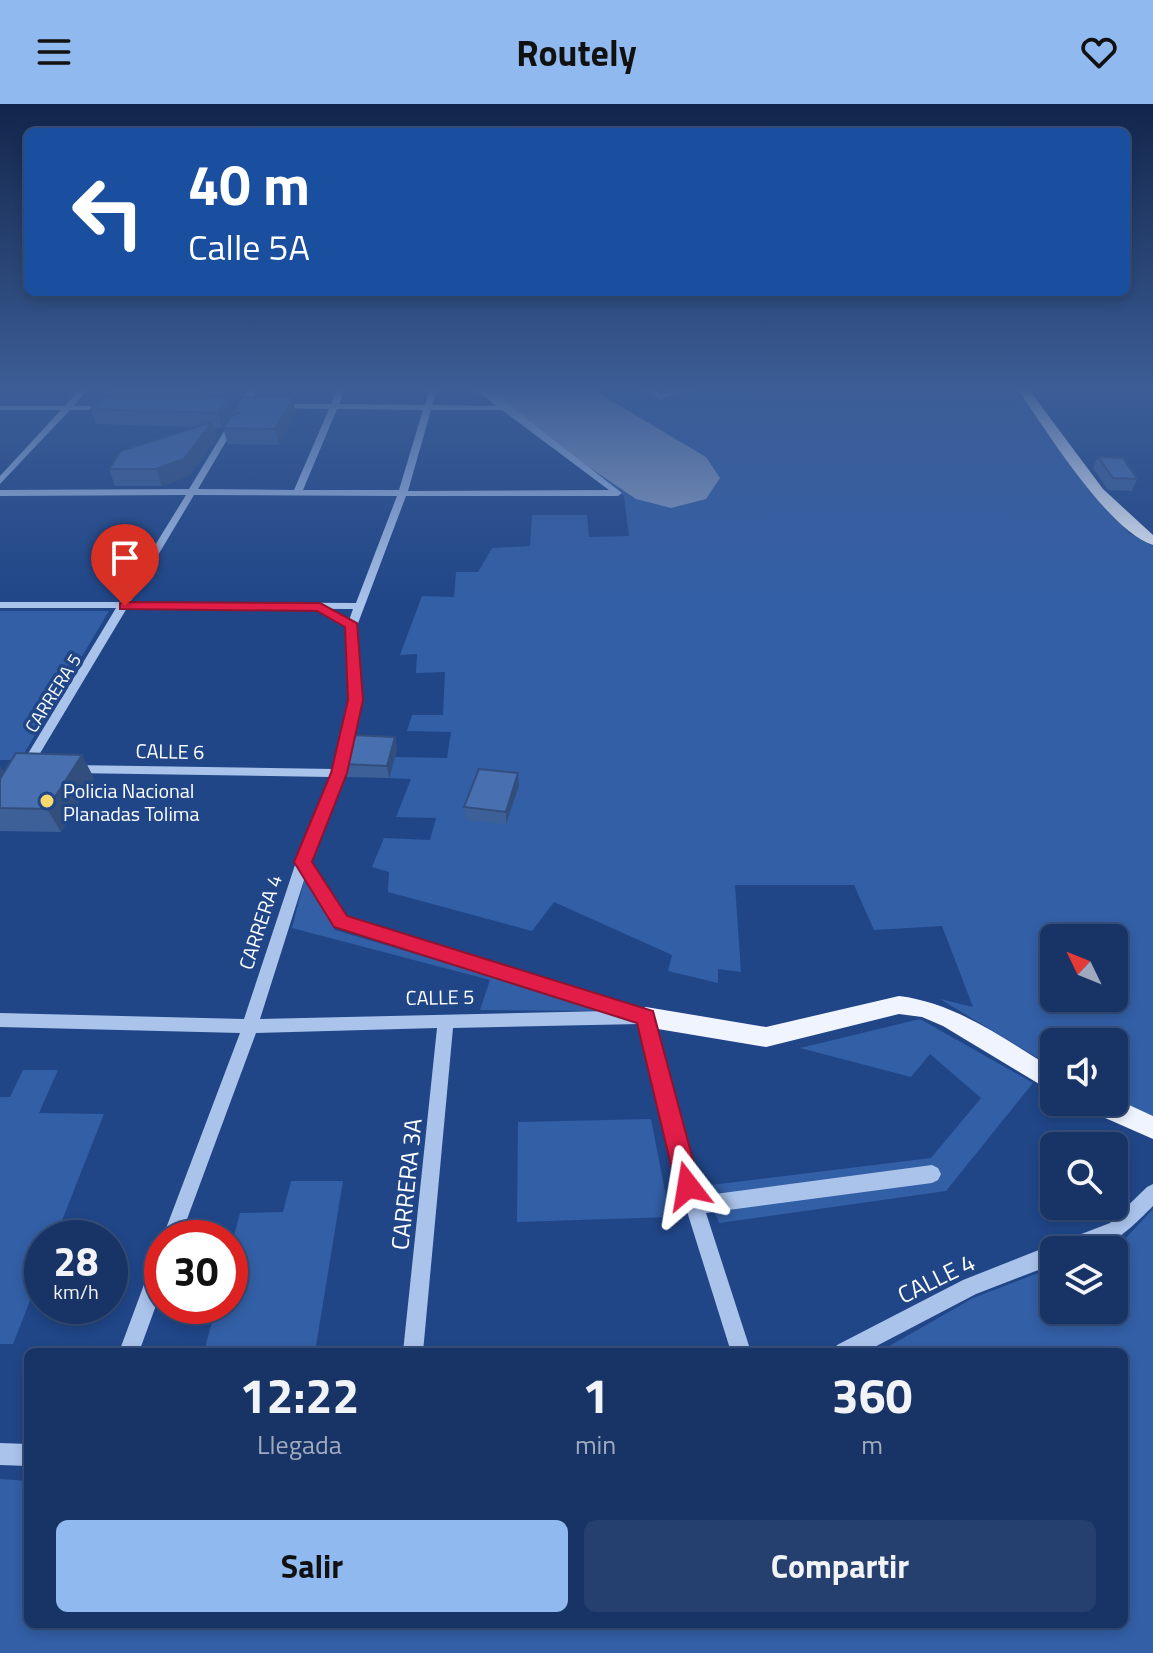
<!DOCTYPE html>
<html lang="es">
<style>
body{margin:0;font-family:"Titillium Web",sans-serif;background:#253f6f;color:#f1f3f6;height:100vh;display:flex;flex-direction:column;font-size:30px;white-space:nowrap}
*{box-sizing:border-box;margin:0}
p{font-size:26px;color:#9faabf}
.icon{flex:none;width:44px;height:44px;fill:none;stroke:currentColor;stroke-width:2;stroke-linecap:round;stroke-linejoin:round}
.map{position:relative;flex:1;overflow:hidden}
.details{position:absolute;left:24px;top:1244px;width:1104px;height:280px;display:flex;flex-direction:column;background:#183466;border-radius:12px;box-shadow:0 4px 12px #0003,0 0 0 2px #364f7a}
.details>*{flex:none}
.hud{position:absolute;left:24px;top:24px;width:1106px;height:168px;border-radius:12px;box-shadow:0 4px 12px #0003,0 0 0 2px #364f7a;background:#1a4fa0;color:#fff;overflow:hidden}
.needle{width:52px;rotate:313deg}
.buttons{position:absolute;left:1040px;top:820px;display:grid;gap:16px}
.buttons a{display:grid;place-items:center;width:88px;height:88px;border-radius:12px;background:#183466;box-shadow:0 4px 12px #0003,0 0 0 2px #364f7a;font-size:40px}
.speed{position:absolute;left:24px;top:1116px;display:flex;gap:16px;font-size:40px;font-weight:700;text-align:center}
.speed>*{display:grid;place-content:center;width:104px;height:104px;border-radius:50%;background:#183466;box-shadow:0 4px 12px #0003,0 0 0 2px #364f7a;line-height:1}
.speed small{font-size:20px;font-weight:400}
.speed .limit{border:12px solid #d22;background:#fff;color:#111}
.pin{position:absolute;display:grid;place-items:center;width:68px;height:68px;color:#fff;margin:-82px -34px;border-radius:50% 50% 50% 0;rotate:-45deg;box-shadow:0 0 8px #0007}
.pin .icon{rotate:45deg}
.me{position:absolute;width:88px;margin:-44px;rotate:346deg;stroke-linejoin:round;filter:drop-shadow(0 0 6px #0008)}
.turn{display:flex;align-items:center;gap:28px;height:168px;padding:0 32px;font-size:36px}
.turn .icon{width:104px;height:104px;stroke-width:2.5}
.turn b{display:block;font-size:56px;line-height:68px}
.eta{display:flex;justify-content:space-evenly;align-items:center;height:136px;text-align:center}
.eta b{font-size:48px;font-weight:700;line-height:56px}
.action{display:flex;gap:16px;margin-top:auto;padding:16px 32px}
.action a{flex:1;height:92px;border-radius:12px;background:#90b9f0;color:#111;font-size:32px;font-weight:700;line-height:92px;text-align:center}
.action a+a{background:#253f6f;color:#f1f3f6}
header{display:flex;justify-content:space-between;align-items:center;height:104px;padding:0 32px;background:#90b9f0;color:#111;font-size:36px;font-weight:700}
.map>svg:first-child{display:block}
.green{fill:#335fa6;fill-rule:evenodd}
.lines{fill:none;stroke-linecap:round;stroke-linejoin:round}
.runway{fill:#90a2c4;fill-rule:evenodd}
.minor{fill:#aac3eb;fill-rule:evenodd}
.major{fill:#eff4fe;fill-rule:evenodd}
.wall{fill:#3e6098}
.shaded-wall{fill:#324e7c}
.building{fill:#4870b1;stroke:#324e7c;stroke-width:2}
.route{fill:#e11d48;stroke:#92132f;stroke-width:2}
.poi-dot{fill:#f8d96b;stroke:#204688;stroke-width:3}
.labels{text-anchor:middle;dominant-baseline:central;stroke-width:7;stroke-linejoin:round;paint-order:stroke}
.far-street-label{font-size:18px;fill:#fff;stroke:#204688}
.street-label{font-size:20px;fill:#fff;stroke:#204688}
.poi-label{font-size:20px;fill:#fff;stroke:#204688;text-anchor:start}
.near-street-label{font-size:24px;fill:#fff;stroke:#204688}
</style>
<header><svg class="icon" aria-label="menu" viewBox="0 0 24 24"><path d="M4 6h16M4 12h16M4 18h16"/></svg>Routely<svg class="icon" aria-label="heart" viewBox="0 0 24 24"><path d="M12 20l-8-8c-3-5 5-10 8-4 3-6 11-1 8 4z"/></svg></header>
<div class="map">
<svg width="1153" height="1549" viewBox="0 0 1153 1549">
<rect width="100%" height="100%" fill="#204688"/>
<path class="green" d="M 482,283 L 1015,283 L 1092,386 L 1129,429 L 1153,442 L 1153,1012 L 1114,994 L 1114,938 L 1054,938 L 1054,964 L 940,895 L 973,903 L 942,822 L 874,826 L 854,781 L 735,781 L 741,868 L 718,865 L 718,879 L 668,867 L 672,851 L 554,798 L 532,827 L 388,788 L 389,768 L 372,763 L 384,734 L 430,736 L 436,714 L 396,713 L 411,675 L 389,674 L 395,653 L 447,654 L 451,628 L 407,627 L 412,611 L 443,611 L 445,568 L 416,569 L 417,550 L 400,551 L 422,492 L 454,493 L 456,468 L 478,468 L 492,444 L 530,442 L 532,411 L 587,411 L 589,433 L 629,432 L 624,392 ZM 1054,834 L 1114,834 L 1114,894 L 1054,894 Z
M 0,507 L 109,507 L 20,656 L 0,656 Z
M 305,773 L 335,826 L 607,907 L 480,906 L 490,876 L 292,824 Z
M 920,915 L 1033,979 L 946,1087 L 719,1119 L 703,1082 L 931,1054 L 981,994 L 930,950 L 911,973 L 800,944 Z
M 23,966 L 58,966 L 39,1009 L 104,1010 L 55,1134 L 42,1134 L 42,1166 L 13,1240 L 0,1240 L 0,993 L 10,993 Z
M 651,1015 L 670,1113 L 517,1118 L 518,1018 Z
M 291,1077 L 343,1077 L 315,1248 L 204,1248 L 216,1202 L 230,1202 L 230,1147 L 240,1109 L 283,1108 Z
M 1153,1105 L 1153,1549 L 0,1549 L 0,1375 L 28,1377 L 28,1520 L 1124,1520 L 1124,1248 L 879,1248 L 973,1194 L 1054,1163 L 1054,1206 L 1114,1206 L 1114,1146 L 1096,1146 L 1125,1135 Z"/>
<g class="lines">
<path class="runway" d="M 485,283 L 588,283 L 706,353 L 720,374 L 706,395 L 671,404 L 636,395 L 497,301 Z"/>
<path class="minor" d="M 82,283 L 90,283 L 74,302 L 111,302 L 111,306 L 70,306 L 0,380 L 0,372 L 61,306 L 0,306 L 0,302 L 65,302 Z
M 251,283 L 258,283 L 198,385 L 294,386 L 329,305 L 276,304 L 273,304 L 273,300 L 331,300 L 338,283 L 346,283 L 339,300 L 425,301 L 430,283 L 438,283 L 432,301 L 496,302 L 473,283 L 481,283 L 510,302 L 622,389 L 618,392 L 406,392 L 357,522 L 361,596 L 345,669 L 310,758 L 345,814 L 652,908 L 700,1092 L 932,1061 L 938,1064 L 941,1070 L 938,1076 L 932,1079 L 706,1109 L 751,1248 L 731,1248 L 679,1082 L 640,920 L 453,924 L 423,1248 L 403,1248 L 437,924 L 256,929 L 180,1134 L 162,1135 L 240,929 L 0,923 L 0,909 L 244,915 L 296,758 L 331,673 L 71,669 L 65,665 L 71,661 L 334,665 L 349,596 L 347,522 L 353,505 L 127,504 L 30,666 L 22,666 L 20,663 L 116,504 L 0,504 L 0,498 L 120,498 L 186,391 L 0,392 L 0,386 L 189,385 ZM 337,305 L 423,306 L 399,386 L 303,386 ZM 431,306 L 502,306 L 609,386 L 408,387 ZM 194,391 L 397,392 L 356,499 L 130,498 ZM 305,773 L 335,822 L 607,907 L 260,915 Z
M 640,283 L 649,283 L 661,290 L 688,283 L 701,283 L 660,295 Z
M 1153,1080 L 1153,1102 C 1116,1139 1108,1146 1054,1146 L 1054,1160 L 976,1190 L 865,1248 L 834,1248 L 837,1241 L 963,1176 L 1054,1140 L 1057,1142 L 1058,1139 L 1110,1119 L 1147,1083 Z
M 162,1148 L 162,1185 L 139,1248 L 119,1248 L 155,1151 Z
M 0,1339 L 28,1340 L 28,1362 L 0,1361 Z"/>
<path class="major" d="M 1016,283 L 1027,283 L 1103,385 L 1153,431 L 1153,441 C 1107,426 1045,324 1016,283 Z
M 899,892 C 957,899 1005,936 1054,965 L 1054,989 L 943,922 L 922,913 L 899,910 L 766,943 L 646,923 L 638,920 L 635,913 L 638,906 L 646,903 L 766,923 Z
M 1114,994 L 1153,1012 L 1153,1035 L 1087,1006 L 1084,998 L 1114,998 Z"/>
</g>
<path class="wall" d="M 109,283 L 217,283 L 210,294 L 232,309 L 222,324 L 214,324 L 217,334 L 189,372 L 162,382 L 115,382 L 109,365 L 194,323 L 96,320 L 91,305 L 112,294 Z
M 293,293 L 296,309 L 279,341 L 228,340 L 223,324 L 234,311 L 233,309 Z
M 1098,353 L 1137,375 L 1132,387 L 1108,386 L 1093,364 Z
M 395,633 L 397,645 L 389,674 L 347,673 L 344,660 Z
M 0,662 L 4,669 L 94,674 L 61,728 L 0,727 Z
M 519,682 L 506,720 L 466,716 L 464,703 Z"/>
<path class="shaded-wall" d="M 202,283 L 217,283 L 206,299 Z
M 293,293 L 296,309 L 279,341 L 275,325 Z
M 228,294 L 232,309 L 222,324 L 218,309 Z
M 212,318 L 217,334 L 189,372 L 162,382 L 156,365 Z
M 395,633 L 397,645 L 389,674 L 387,662 Z
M 82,651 L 94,674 L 61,728 L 47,705 Z
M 0,662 L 8,675 L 0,689 Z
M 518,669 L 519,682 L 506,720 L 506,708 Z"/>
<path class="building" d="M 243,293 L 293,293 L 275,325 L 223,324 L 231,312 L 240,309 L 233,309 Z
M 100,294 L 228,294 L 218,309 L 91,305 Z
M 212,318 L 184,355 L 156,365 L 109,365 L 121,347 Z
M 1098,353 L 1123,354 L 1137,375 L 1113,374 Z
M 353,631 L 395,633 L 387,662 L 344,660 Z
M 16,649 L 82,651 L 47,705 L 0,704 L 0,675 Z
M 479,665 L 518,669 L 506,708 L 464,703 Z"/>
<linearGradient id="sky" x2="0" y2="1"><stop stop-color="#12264b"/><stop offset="0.57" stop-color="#3c5d96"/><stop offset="1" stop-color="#3c5d96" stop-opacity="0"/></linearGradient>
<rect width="1153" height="500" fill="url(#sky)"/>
<path class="route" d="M 125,498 L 320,499 L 357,519 L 363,596 L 347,669 L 312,758 L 347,812 L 653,907 L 700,1082 L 696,1090 L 688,1094 L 680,1090 L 676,1082 L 637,919 L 334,823 L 294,758 L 331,669 L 348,596 L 345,523 L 317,507 L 120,505 L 120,499 Z"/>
<circle class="poi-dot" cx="47" cy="697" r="8"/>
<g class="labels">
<g class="far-street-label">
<text transform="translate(53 589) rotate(-58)">CARRERA 5</text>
</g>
<g class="street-label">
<text transform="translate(170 647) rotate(1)">CALLE 6</text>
<text transform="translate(260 818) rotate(-72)">CARRERA 4</text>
<text transform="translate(440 893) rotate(-1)">CALLE 5</text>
</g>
<g class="poi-label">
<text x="63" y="686">Policia Nacional<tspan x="63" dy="23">Planadas Tolima</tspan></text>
</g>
<g class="near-street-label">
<text transform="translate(406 1080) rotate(-84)">CARRERA 3A</text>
<text transform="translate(936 1174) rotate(-26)">CALLE 4</text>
</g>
</g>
</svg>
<div class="buttons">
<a><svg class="needle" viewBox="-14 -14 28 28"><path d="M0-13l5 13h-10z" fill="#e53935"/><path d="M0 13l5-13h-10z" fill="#9faabf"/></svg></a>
<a><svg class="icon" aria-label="sound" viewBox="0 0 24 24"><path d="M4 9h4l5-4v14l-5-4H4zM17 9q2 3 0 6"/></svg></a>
<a><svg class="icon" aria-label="search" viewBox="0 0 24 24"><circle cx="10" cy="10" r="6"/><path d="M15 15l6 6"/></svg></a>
<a><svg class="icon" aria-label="layers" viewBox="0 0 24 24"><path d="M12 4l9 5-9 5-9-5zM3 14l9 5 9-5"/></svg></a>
</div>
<div class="speed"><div>28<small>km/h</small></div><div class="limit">30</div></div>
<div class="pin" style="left:125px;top:502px;background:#d93025"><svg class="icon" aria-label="arrive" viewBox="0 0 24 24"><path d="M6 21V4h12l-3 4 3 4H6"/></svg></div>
<svg class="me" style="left:688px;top:1082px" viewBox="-20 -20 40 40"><path d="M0-17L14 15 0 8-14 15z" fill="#e11d48" stroke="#fff" stroke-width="4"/></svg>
<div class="hud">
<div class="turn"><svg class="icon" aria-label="left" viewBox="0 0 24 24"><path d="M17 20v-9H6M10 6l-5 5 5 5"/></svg><div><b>40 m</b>Calle 5A</div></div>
</div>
<section class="details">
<div class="eta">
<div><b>12:22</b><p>Llegada</p></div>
<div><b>1</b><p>min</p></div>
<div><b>360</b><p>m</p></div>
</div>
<div class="action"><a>Salir</a><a>Compartir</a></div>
</section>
</div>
